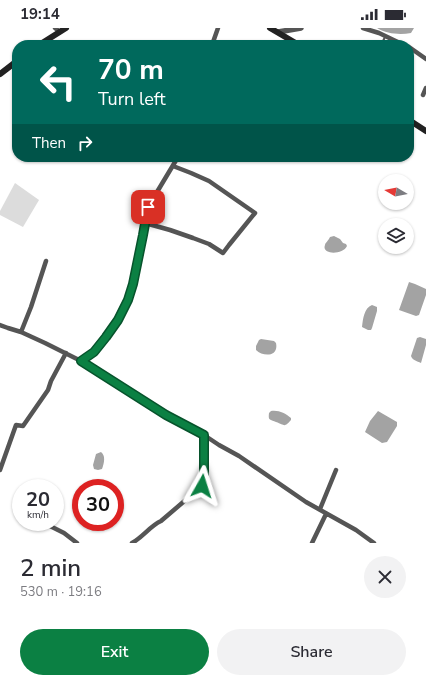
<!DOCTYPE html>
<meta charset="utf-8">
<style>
body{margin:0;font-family:"Nunito Sans",sans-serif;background:#f2f2f3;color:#2b2b33;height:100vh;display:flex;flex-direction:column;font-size:15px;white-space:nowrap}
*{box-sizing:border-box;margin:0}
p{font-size:13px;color:#7c7c81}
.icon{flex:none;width:22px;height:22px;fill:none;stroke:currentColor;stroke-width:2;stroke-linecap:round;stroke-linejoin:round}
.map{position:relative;height:515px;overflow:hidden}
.drawer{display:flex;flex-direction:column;background:#fff;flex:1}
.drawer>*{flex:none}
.top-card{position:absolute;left:12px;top:12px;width:402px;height:122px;border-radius:16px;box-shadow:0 1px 3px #0004;background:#00695c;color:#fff;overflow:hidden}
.needle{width:26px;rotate:280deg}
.buttons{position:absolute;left:378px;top:146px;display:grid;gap:8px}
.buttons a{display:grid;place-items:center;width:36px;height:36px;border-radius:50%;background:#fff;box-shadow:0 1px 3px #0004;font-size:20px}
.speed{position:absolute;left:12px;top:451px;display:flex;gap:8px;font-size:20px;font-weight:700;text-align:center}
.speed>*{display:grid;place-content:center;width:52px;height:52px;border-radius:50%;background:#fff;box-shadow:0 1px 3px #0004;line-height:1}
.speed small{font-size:10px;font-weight:400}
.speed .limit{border:6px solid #d22;background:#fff;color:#111}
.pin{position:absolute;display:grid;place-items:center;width:34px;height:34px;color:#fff;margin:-17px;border-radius:8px;box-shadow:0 2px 6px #0006}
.me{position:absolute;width:44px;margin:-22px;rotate:6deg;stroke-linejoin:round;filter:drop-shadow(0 0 3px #0008)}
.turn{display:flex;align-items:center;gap:14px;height:84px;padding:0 20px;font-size:18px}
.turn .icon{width:52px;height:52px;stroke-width:2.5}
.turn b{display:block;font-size:28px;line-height:34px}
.then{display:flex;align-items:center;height:38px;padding:0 20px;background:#0003;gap:8px;font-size:15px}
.round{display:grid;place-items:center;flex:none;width:42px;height:42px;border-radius:21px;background:#f2f2f3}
.summary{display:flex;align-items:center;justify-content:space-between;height:68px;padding:0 20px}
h1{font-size:24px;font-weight:600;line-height:30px}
.primary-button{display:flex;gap:8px;margin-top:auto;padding:8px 20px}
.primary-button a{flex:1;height:46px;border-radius:24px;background:#0b8043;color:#fff;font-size:16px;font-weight:600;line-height:46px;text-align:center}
.primary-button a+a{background:#f2f2f3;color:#2b2b33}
.status{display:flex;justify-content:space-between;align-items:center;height:28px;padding:0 20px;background:#fff;direction:ltr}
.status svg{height:11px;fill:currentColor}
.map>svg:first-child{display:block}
.green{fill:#dcdcdc}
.water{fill:#a3a3a3}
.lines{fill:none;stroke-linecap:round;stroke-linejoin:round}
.service{stroke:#555;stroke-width:2}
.minor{stroke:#555;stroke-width:4.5}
.tertiary{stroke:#555;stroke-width:5.5}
.secondary{stroke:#222;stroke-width:6}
.route-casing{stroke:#07532c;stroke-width:10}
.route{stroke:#0b8043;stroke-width:7}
</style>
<div class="status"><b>19:14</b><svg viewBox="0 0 49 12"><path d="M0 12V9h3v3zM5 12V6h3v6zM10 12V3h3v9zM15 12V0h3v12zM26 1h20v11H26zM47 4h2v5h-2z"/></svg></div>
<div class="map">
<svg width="426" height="515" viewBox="0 0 426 515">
<rect width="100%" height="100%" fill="#fff"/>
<path class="green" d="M 15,155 L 39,172 L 23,199 L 0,187 L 0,183 Z"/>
<path class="water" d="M 377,0 L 414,0 L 411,5 C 400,7 387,6 377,0 Z
M 334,208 L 340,211 L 343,215 L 346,216 L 347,218 C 343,227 321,227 325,217 C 325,215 329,212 330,209 Z
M 409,254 L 415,256 L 426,261 L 426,267 L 419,287 L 416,288 L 399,282 Z
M 372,277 L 377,279 L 377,283 L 372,300 L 371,302 L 368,302 L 362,299 C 363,291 364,280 372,277 Z
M 420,309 L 426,311 L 426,317 L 421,335 C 417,333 412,332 411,328 L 417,310 Z
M 261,311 L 274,313 L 276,315 C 279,329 263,329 256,322 L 256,318 L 259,312 Z
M 271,383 C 279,382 285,385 291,390 L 291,392 C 284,400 285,397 276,394 C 270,391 268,393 269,385 Z
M 378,383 L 397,394 L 397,398 L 387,414 L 382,415 L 365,404 L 370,393 Z
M 101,424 C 106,428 104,435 102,441 L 98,442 L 94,441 L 93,437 L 96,426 Z"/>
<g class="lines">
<path class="service" d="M 381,17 L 385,9"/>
<path class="minor" d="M 55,0 L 60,4
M 363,0 L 379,5 L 404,17
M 212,17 L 218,0
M 409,19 L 426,31
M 423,67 L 426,60
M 145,195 L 170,202 L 193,210 L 209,216 L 223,225 L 229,217 L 255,185 L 209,153 L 191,145 L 173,138
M 0,297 L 8,300 L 21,304 L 45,315 L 81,333 L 166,387 L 204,407 L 219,417 L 239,428 L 306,474 L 356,502 L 374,515
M 21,304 L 31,279 L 46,233
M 81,333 L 93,324 L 106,309 L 118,292 L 127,272 L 133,256 L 143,207 L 148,179 L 178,129
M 0,442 L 16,397 L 23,398 L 48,362 L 51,353 L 66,325
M 320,481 L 336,442
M 50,498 L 64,505 L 77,515
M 132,515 C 143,509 150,498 161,493 L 202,458 L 204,454 L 204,407
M 312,515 L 326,486"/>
<path class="tertiary" d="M 278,4 L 301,0"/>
<path class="secondary" d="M 270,0 L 299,17
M 39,17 L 66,0
M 0,46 L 17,33
M 409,92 L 426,103"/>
</g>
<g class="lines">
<g class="route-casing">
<path id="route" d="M 148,179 L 143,207 L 133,256 L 128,272 L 118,292 L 106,309 L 94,324 L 81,333 L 166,387 L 204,407 L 204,454 L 202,458"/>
</g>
<use href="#route" class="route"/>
</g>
</svg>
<div class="buttons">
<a><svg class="needle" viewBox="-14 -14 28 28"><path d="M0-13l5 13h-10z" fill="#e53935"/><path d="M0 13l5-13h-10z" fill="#7c7c81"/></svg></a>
<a><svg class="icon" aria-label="layers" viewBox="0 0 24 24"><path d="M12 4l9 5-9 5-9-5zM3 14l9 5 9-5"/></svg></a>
</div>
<div class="speed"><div>20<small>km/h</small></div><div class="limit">30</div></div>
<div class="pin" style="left:148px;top:179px;background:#d93025"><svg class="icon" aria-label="arrive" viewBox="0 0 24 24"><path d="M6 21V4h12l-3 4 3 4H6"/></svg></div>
<svg class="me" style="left:202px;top:458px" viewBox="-20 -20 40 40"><path d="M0-17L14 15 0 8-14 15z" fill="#0b8043" stroke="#fff" stroke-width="4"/></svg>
<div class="top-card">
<div class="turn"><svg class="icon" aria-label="left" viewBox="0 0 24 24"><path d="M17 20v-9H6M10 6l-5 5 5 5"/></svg><div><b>70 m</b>Turn left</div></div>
<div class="then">Then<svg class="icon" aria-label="right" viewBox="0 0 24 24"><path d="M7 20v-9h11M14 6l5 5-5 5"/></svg></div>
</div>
</div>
<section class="drawer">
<div class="summary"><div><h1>2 min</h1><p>530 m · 19:16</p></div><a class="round"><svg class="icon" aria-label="close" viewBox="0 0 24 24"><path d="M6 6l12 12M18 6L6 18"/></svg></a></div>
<div class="primary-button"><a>Exit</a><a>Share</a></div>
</section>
